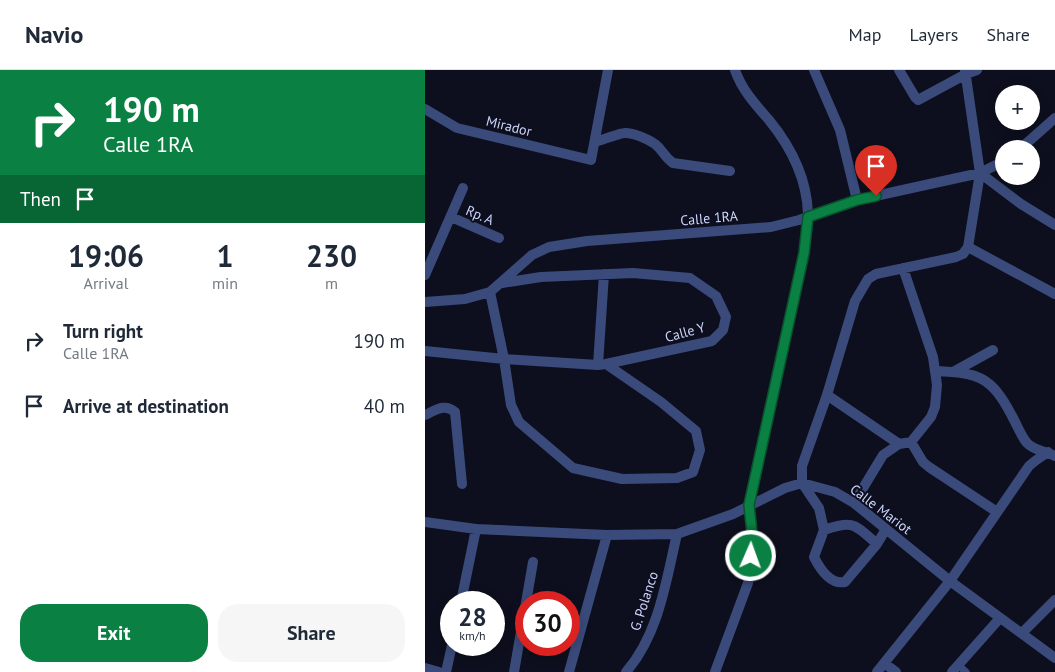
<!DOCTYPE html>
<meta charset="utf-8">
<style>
body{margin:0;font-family:"PT Sans",sans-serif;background:#f6f6f7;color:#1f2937;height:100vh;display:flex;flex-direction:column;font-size:19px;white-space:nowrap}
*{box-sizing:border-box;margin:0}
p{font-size:16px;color:#747a83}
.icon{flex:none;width:28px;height:28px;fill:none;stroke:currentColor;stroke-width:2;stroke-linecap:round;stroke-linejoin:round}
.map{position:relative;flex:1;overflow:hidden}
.side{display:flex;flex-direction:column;background:#fff;width:425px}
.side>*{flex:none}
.banner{background:#0b8043;color:#fff;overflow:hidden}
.fabs{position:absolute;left:570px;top:15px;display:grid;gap:10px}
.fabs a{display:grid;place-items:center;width:45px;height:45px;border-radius:50%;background:#fff;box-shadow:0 2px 12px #0003;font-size:25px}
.speed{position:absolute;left:15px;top:521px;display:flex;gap:10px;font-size:25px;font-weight:700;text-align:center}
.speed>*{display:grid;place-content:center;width:65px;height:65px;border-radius:50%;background:#fff;box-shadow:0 2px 12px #0003;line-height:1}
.speed small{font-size:12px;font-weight:400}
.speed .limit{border:8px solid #d22;background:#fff;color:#111}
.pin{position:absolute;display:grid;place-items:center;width:42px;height:42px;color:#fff;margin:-51px -21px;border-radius:50% 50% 50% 0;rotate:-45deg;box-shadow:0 0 5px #0007}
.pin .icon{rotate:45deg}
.me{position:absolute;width:55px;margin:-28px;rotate:2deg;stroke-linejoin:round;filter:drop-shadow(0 0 4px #0008)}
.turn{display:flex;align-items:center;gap:18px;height:105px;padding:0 20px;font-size:22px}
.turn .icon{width:65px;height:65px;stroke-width:2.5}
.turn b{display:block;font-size:35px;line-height:42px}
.then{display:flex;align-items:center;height:48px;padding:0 20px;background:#0003;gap:10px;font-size:19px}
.eta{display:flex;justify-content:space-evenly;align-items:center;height:85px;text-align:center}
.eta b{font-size:30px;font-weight:800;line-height:35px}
.primary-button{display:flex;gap:10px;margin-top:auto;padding:10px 20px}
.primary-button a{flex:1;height:58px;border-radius:20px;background:#0b8043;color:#fff;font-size:20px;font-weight:800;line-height:58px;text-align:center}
.primary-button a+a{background:#f6f6f7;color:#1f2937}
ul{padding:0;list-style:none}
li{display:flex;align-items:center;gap:15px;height:65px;padding:0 20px}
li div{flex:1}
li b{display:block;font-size:19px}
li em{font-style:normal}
header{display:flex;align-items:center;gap:30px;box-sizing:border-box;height:70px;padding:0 25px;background:#fff;border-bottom:1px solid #e0e1e3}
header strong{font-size:24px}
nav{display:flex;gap:28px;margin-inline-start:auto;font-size:18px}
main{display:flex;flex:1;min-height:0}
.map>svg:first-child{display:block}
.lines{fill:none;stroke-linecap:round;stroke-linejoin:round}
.service{stroke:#3a4b7b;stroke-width:7}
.minor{stroke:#3a4b7b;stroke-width:10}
.route-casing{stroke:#07532c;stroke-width:12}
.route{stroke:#0b8043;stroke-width:9}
.labels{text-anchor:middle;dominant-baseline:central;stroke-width:4;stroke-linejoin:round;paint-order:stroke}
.street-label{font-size:14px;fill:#ccd5fc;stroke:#0d0f1e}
</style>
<header>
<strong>Navio</strong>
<nav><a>Map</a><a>Layers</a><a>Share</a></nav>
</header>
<main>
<section class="side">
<div class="banner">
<div class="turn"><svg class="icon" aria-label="right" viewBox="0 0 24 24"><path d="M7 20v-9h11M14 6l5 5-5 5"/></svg><div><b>190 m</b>Calle 1RA</div></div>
<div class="then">Then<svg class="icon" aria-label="arrive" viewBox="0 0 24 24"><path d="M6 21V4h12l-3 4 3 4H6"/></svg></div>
</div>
<div class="eta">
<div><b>19:06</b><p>Arrival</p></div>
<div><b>1</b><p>min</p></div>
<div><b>230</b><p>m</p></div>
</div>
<ul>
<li><svg class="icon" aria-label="right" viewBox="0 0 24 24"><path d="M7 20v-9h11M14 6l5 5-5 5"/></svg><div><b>Turn right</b><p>Calle 1RA</p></div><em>190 m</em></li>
<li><svg class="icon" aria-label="arrive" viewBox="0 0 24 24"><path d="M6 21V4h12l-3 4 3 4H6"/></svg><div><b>Arrive at destination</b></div><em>40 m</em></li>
</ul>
<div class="primary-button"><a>Exit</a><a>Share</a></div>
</section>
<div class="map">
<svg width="630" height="602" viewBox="0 0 630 602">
<rect width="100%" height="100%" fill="#0d0f1e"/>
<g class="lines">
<path class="service" d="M 533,595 L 541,602"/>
<path class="minor" d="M 389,0 L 415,60 L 432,130
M 474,0 L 490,27 L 493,30 L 541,4 L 552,0
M 0,39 L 32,58 L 166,90 L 183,0
M 170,72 C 177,70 195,63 200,63 C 209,63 223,69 230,74 C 238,80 239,87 248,93 L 305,101
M 595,79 L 630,48
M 555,103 L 596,134 L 630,155
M 26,147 L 74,168
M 543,177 L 630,224
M 0,205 L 38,118
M 65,222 L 79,289 L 86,335 L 94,352 L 148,398 L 197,409 L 252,408 L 268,402 L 275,380 L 271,361 L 236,332 L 181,294
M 0,232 L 40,229 L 65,222 L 107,185 L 124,177 L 162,171 L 346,157 L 374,150 L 432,130 L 555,103 L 579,91
M 0,281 L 79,289 L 173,295 L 181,294 L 287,271 L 298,260 L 301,247 L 291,226 L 265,208 L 208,203 L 116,207 L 77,213
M 173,295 L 179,204
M 511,301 C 554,303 566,306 587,346 C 592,355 596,366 602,373 C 608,380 622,382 630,386
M 530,301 L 568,280
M 402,325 L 474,374
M 0,345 C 11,340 20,333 30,342 L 37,414
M 486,372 L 498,392 L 504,397 L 572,442
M 429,433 L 458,385 L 474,374 L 486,372 L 506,347 L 510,337 L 512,315 L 508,287 L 478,198
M 0,452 L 51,459 L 182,465 L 252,464 L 308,444 L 360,418 L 377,413 L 410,422 L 429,433 L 525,511 L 630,588
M 399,460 C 429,450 429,454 452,474 L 461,459
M 452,474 L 420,512 C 405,515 395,499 389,487 L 399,460 L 394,438 L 377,413 L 377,396 L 402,325 L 430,231 L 443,209 L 451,204 L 531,187 L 538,184 L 543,177 L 555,103 L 540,0
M 36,532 L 51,459
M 597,563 L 630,530
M 459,593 L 471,602
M 0,598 L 14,602
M 21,602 L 27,575
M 89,602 L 108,492
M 144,602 L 182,465
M 201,602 C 234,564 241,511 252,464
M 290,602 L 323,513 L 328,472 L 324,435 L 379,183 C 380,170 384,157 383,144 C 382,110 366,77 344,50 C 330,34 317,20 310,0
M 452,602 L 525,511 L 604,396 L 610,391 L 623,382
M 527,602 L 575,548"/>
</g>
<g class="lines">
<g class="route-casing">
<path id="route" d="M 326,486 L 328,472 L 324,435 L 379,183 L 383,147 L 432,130 L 451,126"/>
</g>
<use href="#route" class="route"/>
</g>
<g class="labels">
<g class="street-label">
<text transform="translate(84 56) rotate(14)">Mirador</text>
<text transform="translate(55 145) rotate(23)">Rp. A</text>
<text transform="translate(284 148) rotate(-5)">Calle 1RA</text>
<text transform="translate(260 262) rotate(-15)">Calle Y</text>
<text transform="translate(456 439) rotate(37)">Calle Mariot</text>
<text transform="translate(219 531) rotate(-72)">G. Polanco</text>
</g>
</g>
</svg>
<div class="fabs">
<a>+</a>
<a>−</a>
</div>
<div class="speed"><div>28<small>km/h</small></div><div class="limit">30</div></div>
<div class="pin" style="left:451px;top:126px;background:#d93025"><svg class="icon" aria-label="arrive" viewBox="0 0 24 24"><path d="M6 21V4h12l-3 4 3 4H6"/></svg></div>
<svg class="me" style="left:326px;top:486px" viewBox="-20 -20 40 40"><circle r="17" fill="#0b8043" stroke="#fff" stroke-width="3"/><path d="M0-11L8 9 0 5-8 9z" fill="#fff"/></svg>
</div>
</main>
